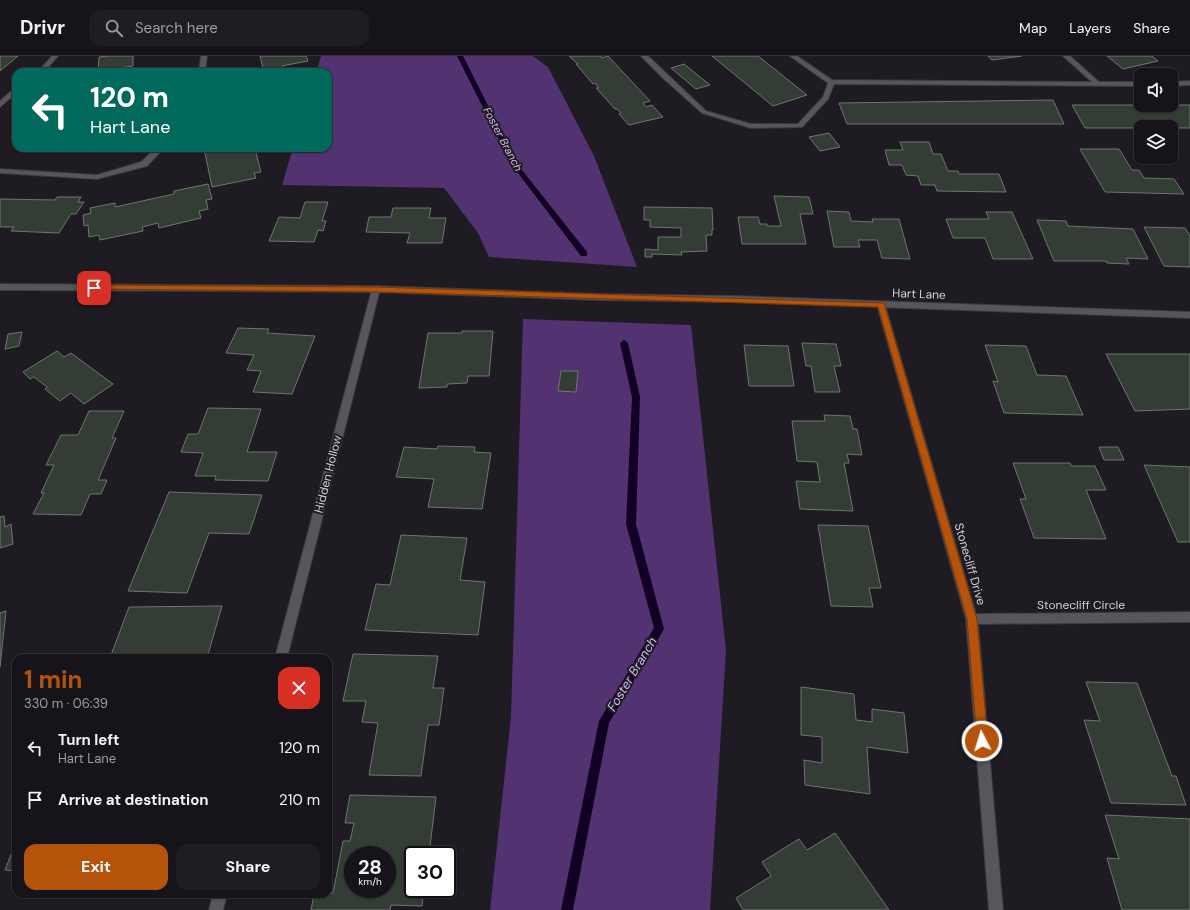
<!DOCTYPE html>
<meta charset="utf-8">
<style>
body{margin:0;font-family:"DM Sans",sans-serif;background:#1f1d23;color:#f1f3f6;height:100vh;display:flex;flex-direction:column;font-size:15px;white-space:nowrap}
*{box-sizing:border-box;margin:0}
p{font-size:13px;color:#9e9ea2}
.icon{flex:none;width:22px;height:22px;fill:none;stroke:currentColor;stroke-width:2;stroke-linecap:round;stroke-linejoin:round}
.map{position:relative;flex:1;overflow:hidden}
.side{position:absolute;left:12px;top:598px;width:320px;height:244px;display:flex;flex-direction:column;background:#16141a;border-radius:12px;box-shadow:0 1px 3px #0004,0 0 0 1px #353339}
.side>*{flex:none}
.top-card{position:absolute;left:12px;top:12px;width:320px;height:84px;border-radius:12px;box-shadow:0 1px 3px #0004,0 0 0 1px #353339;background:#00695c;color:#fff;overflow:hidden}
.buttons{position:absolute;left:1134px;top:12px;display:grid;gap:8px}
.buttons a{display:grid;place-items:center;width:44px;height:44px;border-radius:8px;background:#16141a;box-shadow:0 1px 3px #0004,0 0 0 1px #353339;font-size:20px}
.speed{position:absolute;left:344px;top:790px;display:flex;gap:8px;font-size:20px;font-weight:700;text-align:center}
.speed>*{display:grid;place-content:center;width:52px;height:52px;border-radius:50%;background:#16141a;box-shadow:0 1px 3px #0004,0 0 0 1px #353339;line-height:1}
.speed small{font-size:10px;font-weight:400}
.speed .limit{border:2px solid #111;border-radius:6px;background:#fff;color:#111}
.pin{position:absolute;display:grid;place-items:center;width:34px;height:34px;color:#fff;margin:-17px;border-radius:8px;box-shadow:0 2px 6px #0006}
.me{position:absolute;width:44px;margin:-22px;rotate:355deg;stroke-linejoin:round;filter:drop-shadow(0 0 3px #0008)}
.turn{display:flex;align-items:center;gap:14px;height:84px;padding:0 12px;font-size:18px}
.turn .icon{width:52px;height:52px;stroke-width:2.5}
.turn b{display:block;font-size:28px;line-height:34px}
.round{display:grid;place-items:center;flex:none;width:42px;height:42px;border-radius:12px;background:#1f1d23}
.overview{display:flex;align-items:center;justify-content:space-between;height:68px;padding:0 12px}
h1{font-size:24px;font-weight:700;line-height:30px;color:#b45309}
.action{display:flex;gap:8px;margin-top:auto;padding:8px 12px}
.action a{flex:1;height:46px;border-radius:12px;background:#b45309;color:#fff;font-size:16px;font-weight:700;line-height:46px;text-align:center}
.action a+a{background:#1f1d23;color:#f1f3f6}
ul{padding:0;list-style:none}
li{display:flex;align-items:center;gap:12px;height:52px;padding:0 12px}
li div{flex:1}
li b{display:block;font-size:15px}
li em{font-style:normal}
header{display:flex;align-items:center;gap:24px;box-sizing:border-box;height:56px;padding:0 20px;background:#16141a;border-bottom:1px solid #353339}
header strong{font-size:19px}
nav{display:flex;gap:22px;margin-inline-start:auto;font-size:14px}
.search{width:280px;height:36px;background:#1f1d23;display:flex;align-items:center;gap:10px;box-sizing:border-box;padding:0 14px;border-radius:12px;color:#9e9ea2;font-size:15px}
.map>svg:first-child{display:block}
.forest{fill:#533272}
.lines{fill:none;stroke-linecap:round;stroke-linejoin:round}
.stream{fill:#110023;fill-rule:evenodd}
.building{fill:#343c36;stroke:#6d7670;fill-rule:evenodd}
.service-casing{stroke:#3b383f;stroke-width:2}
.minor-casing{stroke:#3b383f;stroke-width:2}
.tertiary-casing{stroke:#3b383f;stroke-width:2}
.service{fill:#57565a;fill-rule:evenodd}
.minor{fill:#57565a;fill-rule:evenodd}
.tertiary{fill:#57565a;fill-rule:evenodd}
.route{fill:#b45309;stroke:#753606}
.labels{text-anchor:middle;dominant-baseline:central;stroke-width:4;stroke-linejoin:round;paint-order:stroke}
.far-water-label{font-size:11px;font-style:italic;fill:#d3b9f2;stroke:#1e1b22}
.street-label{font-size:12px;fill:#d3d1d6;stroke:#1e1b22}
.water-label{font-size:13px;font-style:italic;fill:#d3b9f2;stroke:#1e1b22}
</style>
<header>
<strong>Drivr</strong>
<div class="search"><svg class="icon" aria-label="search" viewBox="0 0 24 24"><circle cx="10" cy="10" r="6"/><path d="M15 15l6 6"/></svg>Search here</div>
<nav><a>Map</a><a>Layers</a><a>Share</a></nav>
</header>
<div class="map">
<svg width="1190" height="854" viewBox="0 0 1190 854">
<rect width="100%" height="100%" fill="#1e1b22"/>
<path class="forest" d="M 321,0 L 533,0 L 548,11 L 594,100 L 637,211 L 489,201 L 478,177 L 444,132 L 282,129 L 293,92 L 328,92 L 328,16 L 316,16 Z
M 523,263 L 691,269 L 726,594 L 710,854 L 490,854 L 511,661 Z"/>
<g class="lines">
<path class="stream" d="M 457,0 L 463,0 L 518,109 L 587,196 L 587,200 L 581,200 L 512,109 Z
M 624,284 L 628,287 L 640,341 L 636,468 L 664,573 L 609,667 L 573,854 L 561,854 L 599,665 L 654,572 L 626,468 L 632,341 L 620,287 Z"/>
</g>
<path class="building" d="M 0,0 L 18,0 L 0,15 Z
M 108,0 L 133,0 L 133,10 L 98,15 L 99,1 Z
M 260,0 L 306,0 L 308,5 L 282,10 L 283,13 L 288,12 L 289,16 L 245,16 L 263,12 Z
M 569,0 L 601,0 L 602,2 L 608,0 L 650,45 L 643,47 L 646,51 L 652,49 L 663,61 L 629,69 L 619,58 L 621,57 L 617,53 L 615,53 L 596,32 L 599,32 L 595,27 L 593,28 L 576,8 L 578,8 Z
M 712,0 L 758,0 L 807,39 L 773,50 Z
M 988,0 L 1022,0 L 992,4 Z
M 1107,0 L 1152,0 L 1158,5 L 1123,13 Z
M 684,8 L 710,29 L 696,33 L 671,12 Z
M 1053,44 L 1064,68 L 847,68 L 839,47 Z
M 1072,49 L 1190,49 L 1190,72 L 1085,72 Z
M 829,77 L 840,91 L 820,95 L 809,81 Z
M 900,86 L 929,86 L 933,98 L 941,98 L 948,115 L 958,115 L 959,118 L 999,118 L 1006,136 L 937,135 L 935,129 L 921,129 L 918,120 L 906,119 L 902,109 L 889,109 L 885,94 L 903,94 Z
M 225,92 L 248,92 L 249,94 L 255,93 L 261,116 L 254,117 L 256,122 L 212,131 L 205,97 L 226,93 Z
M 1080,93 L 1119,93 L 1132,114 L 1139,114 L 1144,122 L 1174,123 L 1184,138 L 1105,136 Z
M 208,128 L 212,143 L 206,144 L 208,153 L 199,155 L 201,162 L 159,172 L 158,167 L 142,171 L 143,175 L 100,184 L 99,179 L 89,181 L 88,169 L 84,170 L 83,159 L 91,157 L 90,152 L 115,147 L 115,151 L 174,138 L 174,135 Z
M 774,140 L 809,141 L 813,158 L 800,158 L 806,188 L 742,188 L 738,161 L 758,161 L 760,168 L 767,168 L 767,170 L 781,170 Z
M 57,141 L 81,141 L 78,146 L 84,146 L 76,158 L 71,158 L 59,177 L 11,175 L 14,171 L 0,171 L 0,143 L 55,144 Z
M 305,146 L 328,146 L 322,165 L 326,165 L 323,175 L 318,174 L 314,186 L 269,185 L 279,161 L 300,162 Z
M 644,151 L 712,152 L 713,174 L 712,174 L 712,179 L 706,179 L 707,195 L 681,196 L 682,199 L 652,198 L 652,201 L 645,201 L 645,193 L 658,194 L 658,181 L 681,181 L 681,172 L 650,171 L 650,164 L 644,164 Z
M 393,152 L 431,152 L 429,162 L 446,162 L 442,187 L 407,187 L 410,177 L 366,176 L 369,161 L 391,161 Z
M 827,155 L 849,156 L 851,165 L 873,166 L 872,163 L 899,163 L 910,203 L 882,202 L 877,184 L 858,184 L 860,191 L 834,191 Z
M 986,156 L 1012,156 L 1033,203 L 993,203 L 985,182 L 953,182 L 946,163 L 989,163 Z
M 1037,164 L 1066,165 L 1068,170 L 1133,173 L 1148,203 L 1126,202 L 1129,208 L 1107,207 L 1106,205 L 1054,205 Z
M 1144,171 L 1185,172 L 1190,180 L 1190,211 L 1164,210 Z
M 238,272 L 269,273 L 267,277 L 315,280 L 292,338 L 253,336 L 261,315 L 247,314 L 254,299 L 226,297 Z
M 462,275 L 493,275 L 489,320 L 468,320 L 467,327 L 447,328 L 447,331 L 419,332 L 428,277 L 462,277 Z
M 22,276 L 19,290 L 5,293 L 8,278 Z
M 802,287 L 836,288 L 841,310 L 834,310 L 840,336 L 815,336 L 811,310 L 806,310 Z
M 744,289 L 788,290 L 794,330 L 749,330 Z
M 985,289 L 1026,290 L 1037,319 L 1066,320 L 1083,359 L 1004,357 L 993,325 L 998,326 Z
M 57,295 L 64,301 L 71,297 L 113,328 L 84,348 L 71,337 L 60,345 L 45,333 L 47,331 L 34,321 L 30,323 L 23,316 Z
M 1106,298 L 1190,298 L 1190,353 L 1135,355 Z
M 561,315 L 578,315 L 576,336 L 558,335 Z
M 208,352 L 261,353 L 247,396 L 277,396 L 268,425 L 215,424 L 216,420 L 195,420 L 203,397 L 181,396 L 188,378 L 198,378 Z
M 89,355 L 124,355 L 112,382 L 116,382 L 98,424 L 107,424 L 101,438 L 90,438 L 81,459 L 33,458 L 44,437 L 41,437 L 54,409 L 46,409 L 61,379 L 78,379 Z
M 824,359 L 850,360 L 853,373 L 857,373 L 862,399 L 847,398 L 849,407 L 844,407 L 853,455 L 800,453 L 796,425 L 820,426 L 817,406 L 797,405 L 792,365 L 825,365 Z
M 438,390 L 475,391 L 474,396 L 491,397 L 482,453 L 428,451 L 434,423 L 396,421 L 404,391 L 437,393 Z
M 1099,391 L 1118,391 L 1124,404 L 1104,404 Z
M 1013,407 L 1070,407 L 1071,410 L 1095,410 L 1106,434 L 1086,434 L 1106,483 L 1034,482 L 1020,443 L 1026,443 Z
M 1144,409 L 1190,411 L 1190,486 L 1178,486 Z
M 169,436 L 262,439 L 249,478 L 209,477 L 187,537 L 128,535 Z
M 4,460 L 5,471 L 11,468 L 13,488 L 0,492 L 0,461 Z
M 818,469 L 868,470 L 881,532 L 869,532 L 873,551 L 831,550 Z
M 401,479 L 467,482 L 460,524 L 485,526 L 478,579 L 365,574 L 376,528 L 390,529 Z
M 222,550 L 207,602 L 110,602 L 129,551 Z
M 6,555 L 0,611 L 0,557 Z
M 353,598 L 438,600 L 433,632 L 444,632 L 439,669 L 428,669 L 421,720 L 369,719 L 378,667 L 362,666 L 366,645 L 343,645 Z
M 1086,626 L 1137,627 L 1172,720 L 1176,720 L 1186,749 L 1111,747 L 1084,664 L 1100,665 Z
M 801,631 L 854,638 L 856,664 L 872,666 L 872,653 L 904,657 L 908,697 L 867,691 L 870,738 L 805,729 L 804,704 L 822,707 L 822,681 L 801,679 Z
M 350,739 L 436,741 L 429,799 L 413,799 L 413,833 L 424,833 L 422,850 L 391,849 L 390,854 L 311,854 L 314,838 L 333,837 L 343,785 L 350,785 L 354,767 L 345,767 ZM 353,799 L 387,799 L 387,833 L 353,833 Z
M 1105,759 L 1190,763 L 1190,854 L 1122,854 L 1107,802 L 1119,803 Z
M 835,777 L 889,854 L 743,854 L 736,842 L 771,820 L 762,806 L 799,783 L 807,794 Z
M 16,786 L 16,815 L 5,814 L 12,796 Z"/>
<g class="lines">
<g class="service-casing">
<path id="service" d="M 52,0 L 58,0 L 44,16 L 38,16 Z
M 201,0 L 207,0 L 205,16 L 199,16 Z
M 641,0 L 648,0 L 706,55 L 751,68 L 798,68 L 823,41 L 828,27 L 790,0 L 797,0 L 832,24 L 1092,26 L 1063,0 L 1070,0 L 1099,26 L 1141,26 L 1141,30 L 834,28 L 828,43 L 802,71 L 751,72 L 702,57 L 663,22 Z
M 1190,25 L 1190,29 L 1171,30 L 1171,26 Z
M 16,31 L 16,37 L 0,51 L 0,45 Z
M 156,92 L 164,92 L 147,110 L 97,123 L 0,117 L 0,113 L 97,119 L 141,106 Z"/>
</g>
<g class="minor-casing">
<path id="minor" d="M 376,230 L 380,233 L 287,602 L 275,602 L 372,233 Z
M 881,246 L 885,249 L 976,558 L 1190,556 L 1190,566 L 978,568 L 1003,854 L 989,854 L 966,563 L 877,249 Z
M 213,838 L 227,838 L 223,854 L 209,854 Z"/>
</g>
<g class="tertiary-casing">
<path id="tertiary" d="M 0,228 L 376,230 L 598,238 L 734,240 L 1190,256 L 1190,262 L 734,246 L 598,244 L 376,236 L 0,234 Z"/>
</g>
<use href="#service" class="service"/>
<use href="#minor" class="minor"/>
<use href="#tertiary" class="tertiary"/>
</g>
<path class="route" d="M 94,229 L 376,231 L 884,247 L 977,563 L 988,685 L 986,689 L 982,691 L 978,689 L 977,685 L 967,563 L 878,251 L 376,236 L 91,233 L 90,232 Z"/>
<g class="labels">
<g class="far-water-label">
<text transform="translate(503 83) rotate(62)">Foster Branch</text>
</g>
<g class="street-label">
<text transform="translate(919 238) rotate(2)">Hart Lane</text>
<text transform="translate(328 418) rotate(-76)">Hidden Hollow</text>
<text transform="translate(970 508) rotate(74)">Stonecliff Drive</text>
<text x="1081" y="549">Stonecliff Circle</text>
</g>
<g class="water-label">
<text transform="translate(632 618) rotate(-59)">Foster Branch</text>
</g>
</g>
</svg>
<div class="buttons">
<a><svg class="icon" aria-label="sound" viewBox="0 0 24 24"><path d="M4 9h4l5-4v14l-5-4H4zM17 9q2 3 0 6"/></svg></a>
<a><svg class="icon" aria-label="layers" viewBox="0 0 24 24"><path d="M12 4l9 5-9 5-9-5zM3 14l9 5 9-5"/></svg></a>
</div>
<div class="speed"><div>28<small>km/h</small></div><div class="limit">30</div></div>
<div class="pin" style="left:94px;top:232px;background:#d93025"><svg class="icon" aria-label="arrive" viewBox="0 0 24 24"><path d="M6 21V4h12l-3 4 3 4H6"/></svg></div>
<svg class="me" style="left:982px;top:685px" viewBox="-20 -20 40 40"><circle r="17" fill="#b45309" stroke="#fff" stroke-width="3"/><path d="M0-11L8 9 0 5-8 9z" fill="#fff"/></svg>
<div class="top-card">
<div class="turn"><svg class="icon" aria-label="left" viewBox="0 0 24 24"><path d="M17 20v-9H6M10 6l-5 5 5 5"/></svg><div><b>120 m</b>Hart Lane</div></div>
</div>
<section class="side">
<div class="overview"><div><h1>1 min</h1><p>330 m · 06:39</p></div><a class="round" style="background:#d93025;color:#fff"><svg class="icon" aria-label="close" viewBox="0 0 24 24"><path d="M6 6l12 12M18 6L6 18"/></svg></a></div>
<ul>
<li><svg class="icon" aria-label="left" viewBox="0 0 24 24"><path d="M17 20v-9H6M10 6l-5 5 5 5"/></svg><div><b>Turn left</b><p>Hart Lane</p></div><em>120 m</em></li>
<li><svg class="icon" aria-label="arrive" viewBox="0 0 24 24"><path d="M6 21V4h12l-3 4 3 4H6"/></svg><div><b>Arrive at destination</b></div><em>210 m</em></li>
</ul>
<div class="action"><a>Exit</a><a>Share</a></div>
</section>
</div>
